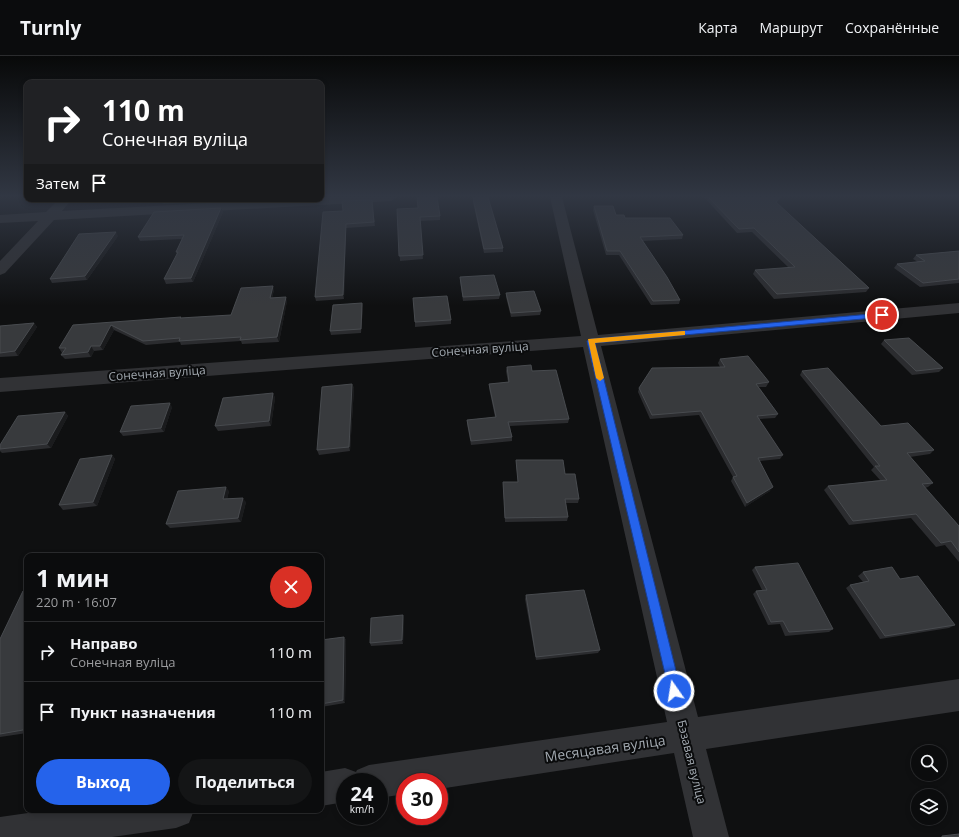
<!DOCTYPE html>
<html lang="ru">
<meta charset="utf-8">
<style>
body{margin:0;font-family:"Open Sans",sans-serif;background:#141516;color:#f1f3f6;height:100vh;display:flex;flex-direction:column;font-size:15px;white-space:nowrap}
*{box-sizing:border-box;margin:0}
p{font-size:13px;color:#9a9b9d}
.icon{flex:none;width:22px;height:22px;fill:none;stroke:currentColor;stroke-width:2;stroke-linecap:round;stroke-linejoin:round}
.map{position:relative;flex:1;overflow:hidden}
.side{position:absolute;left:24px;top:497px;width:300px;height:260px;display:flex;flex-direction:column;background:#0b0c0d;border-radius:8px;box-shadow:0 2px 6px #0003,0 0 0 1px #2b2c2e}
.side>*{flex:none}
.top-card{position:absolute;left:24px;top:24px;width:300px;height:122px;border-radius:8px;box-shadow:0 2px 6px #0003,0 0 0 1px #2b2c2e;background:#202124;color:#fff;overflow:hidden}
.controls{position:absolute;left:911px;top:689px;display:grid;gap:8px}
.controls a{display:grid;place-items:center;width:36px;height:36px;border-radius:50%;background:#0b0c0d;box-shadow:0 2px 6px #0003,0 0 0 1px #2b2c2e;font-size:20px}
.speed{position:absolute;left:336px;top:717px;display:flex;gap:8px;font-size:20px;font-weight:700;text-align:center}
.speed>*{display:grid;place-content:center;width:52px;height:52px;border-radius:50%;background:#0b0c0d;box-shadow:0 2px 6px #0003,0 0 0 1px #2b2c2e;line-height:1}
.speed small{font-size:10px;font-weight:400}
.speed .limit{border:6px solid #d22;background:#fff;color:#111}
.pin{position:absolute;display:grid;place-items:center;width:34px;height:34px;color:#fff;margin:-17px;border:2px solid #fff;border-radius:50%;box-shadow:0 1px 4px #0007}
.me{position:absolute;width:44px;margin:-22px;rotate:347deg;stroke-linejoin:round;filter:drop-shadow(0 0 3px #0008)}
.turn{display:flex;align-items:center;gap:14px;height:84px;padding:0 12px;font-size:18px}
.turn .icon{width:52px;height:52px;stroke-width:2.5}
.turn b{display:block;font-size:28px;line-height:34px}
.then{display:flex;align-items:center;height:38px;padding:0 12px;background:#0003;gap:8px;font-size:15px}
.round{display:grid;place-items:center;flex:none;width:42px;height:42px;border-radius:21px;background:#141516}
.headline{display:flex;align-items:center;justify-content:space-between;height:68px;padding:0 12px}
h1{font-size:24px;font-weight:700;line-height:30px}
.cta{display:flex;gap:8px;margin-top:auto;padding:8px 12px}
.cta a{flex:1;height:46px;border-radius:24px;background:#2563eb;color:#fff;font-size:16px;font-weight:700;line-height:46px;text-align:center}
.cta a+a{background:#141516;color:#f1f3f6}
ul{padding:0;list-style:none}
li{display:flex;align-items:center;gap:12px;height:60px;padding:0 12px;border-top:1px solid #2b2c2e}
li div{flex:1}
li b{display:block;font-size:15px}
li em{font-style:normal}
header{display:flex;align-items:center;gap:24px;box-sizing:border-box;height:56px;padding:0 20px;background:#0b0c0d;border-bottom:1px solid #2b2c2e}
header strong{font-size:19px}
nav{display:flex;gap:22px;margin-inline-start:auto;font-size:14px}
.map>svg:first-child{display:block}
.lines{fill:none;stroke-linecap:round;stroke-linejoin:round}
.minor{fill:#313235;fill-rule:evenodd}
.wall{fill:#2b2c2f}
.shaded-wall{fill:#1a1b1d}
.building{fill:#383a3d;stroke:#484b4f}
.route{fill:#2563eb;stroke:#184099}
.slow{fill:#f59e0b}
.labels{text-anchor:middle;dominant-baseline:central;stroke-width:4;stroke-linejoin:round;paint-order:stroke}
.street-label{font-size:12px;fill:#a2a9b0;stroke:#0a0b0c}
.near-street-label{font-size:14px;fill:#a2a9b0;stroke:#0a0b0c}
</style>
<header>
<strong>Turnly</strong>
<nav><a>Карта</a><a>Маршрут</a><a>Сохранённые</a></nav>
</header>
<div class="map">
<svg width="959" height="781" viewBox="0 0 959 781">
<rect width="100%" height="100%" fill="#0f1011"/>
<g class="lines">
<path class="minor" d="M 321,141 L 397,141 L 391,145 L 54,164 L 5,217 L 0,219 L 0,205 L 38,165 L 0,167 L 0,159 L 46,156 L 59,143 L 72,143 L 62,155 L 286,143 L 321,143 Z
M 550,141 L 562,141 L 598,279 L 959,247 L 959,257 L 601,290 L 698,661 L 959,623 L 959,655 L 706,693 L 729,781 L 693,781 L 674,697 L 439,733 L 439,726 L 405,726 L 405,738 L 379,742 L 379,726 L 345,726 L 345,746 L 321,750 L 321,716 L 345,712 L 356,716 L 357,714 L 369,709 L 667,666 L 583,291 L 0,336 L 0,322 L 581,280 Z
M 49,754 L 194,754 L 189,767 L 176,772 L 112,781 L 0,781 L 0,761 Z"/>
</g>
<path class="wall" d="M 704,141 L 782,141 L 776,147 L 869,232 L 866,236 L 774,243 L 753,218 L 755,214 L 789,212 L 752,176 L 737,177 Z
M 473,142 L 503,192 L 503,196 L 484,197 L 473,146 Z
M 101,143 L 135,143 L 103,145 Z
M 162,143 L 228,143 L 228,145 L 163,148 L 161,144 Z
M 372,144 L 375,170 L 346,172 L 344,243 L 316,245 L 315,241 L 343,155 Z
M 594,150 L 616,159 L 625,162 L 683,179 L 682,183 L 643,185 L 680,244 L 679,248 L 651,249 L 619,199 L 606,199 L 593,154 Z
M 221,152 L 223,156 L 193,226 L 166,228 L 164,223 L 177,198 L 176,196 L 182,183 L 140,185 L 138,181 Z
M 397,153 L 440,160 L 440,164 L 420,165 L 423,203 L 400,205 Z
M 118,180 L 87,224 L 52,227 L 50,223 Z
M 959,195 L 959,227 L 920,231 L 894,212 L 897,208 L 918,206 L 913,203 L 916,199 Z
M 460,221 L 500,239 L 499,243 L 463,245 L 460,225 Z
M 274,234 L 272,242 L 287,245 L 279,286 L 242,288 L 241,285 L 181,289 L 180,286 L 146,289 L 114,274 L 103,294 L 94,295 L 91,301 L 65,303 L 61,299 L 63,297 L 62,297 L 59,292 L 73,269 L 231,259 Z
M 506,237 L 541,255 L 540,259 L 511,261 L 506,241 Z
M 362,247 L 363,251 L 361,277 L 331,279 L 330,275 Z
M 451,264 L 451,268 L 415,271 L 415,266 Z
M 34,267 L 37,271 L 18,300 L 0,301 L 0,270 Z
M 884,284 L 943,312 L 939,316 L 912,319 L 881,288 Z
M 720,303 L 769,326 L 766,331 L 759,331 L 778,358 L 775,362 L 759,363 L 783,399 L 780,403 L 760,405 L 770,435 L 745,451 L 731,425 L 733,421 L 699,359 L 650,363 L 638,336 L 639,332 L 720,311 L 718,307 Z
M 507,311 L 532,315 L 569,363 L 568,367 L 510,370 L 512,381 L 512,385 L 471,389 L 467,368 L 467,364 L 495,361 L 489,332 L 489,328 L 508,326 L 506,315 Z
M 802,315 L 881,370 L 934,394 L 930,398 L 910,401 L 933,427 L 928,431 L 925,432 L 959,470 L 959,506 L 945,489 L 936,491 L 911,462 L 849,469 L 824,434 L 828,430 L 880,424 L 871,414 L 874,411 L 800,319 Z
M 352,328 L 354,332 L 350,395 L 319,399 L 317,394 Z
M 273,337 L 275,342 L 271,370 L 218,375 L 215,370 Z
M 172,351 L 164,376 L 123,380 L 120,376 Z
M 65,356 L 68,360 L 51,392 L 2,397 L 0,395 L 0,389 Z
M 112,399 L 115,403 L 97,450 L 63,454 L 59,449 Z
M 516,404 L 565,418 L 579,443 L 578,447 L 566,447 L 568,461 L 567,465 L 505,466 L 503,426 L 518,426 L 516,408 Z
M 229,435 L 227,443 L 246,446 L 241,466 L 170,472 L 166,468 Z
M 755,511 L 833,573 L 829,576 L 785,580 L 780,568 L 768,569 L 753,538 L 756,535 L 762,534 L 752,514 Z
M 863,516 L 900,523 L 955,569 L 949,572 L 880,583 L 846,532 L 850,529 L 863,526 L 858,520 Z
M 27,535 L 27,677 L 0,681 L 0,583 Z
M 526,539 L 600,594 L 598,597 L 536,604 L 525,543 Z
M 404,562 L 403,588 L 371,590 L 370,587 Z
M 344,581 L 346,584 L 345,647 L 321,651 L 321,584 Z"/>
<path class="shaded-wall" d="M 780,141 L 782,141 L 774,150 L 776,146 Z
M 221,152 L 223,156 L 193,226 L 191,222 Z
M 346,168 L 346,172 L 344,243 L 343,239 Z
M 116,176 L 118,180 L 87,224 L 85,220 Z
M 273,230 L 274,234 L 271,246 L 270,242 Z
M 286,241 L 287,245 L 279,286 L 277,281 Z
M 362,247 L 363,251 L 361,277 L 361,273 Z
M 34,267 L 37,271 L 18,300 L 15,295 Z
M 111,269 L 114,274 L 103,294 L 100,290 Z
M 91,290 L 94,295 L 91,301 L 88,296 Z
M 352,328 L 354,332 L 350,395 L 349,391 Z
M 273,337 L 275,342 L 271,370 L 269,365 Z
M 170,347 L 172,351 L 164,376 L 161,372 Z
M 65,356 L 68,360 L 51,392 L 47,388 Z
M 112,399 L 115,403 L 97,450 L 93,446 Z
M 226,431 L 229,435 L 226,447 L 223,443 Z
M 773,431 L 770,435 L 745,451 L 747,447 Z
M 243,442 L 246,446 L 241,466 L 238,462 Z
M 403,559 L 404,562 L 403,588 L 402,584 Z
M 344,581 L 346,584 L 345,647 L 343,644 Z
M 27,664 L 27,676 L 23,674 Z"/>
<path class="building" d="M 417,141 L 437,141 L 440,160 L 420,161 L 423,199 L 399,200 L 397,153 L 418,152 Z
M 477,141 L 488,141 L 503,192 L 484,193 L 473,142 Z
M 708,141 L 780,141 L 776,146 L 869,232 L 777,238 L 755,214 L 795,211 L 754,172 L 739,173 Z
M 162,143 L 185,143 L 161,144 Z
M 372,144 L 374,166 L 346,168 L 343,239 L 315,241 L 323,156 L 343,155 L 342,145 Z
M 594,150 L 613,150 L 616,159 L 624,159 L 625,162 L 670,162 L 683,179 L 640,181 L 667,221 L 680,244 L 653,245 L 620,195 L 607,195 Z
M 221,152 L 191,222 L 164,223 L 178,196 L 176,196 L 184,179 L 138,181 L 154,156 Z
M 116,176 L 85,220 L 50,223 L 79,178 Z
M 959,195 L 959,223 L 923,227 L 897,208 L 925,205 L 916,199 Z
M 494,219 L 500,239 L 463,241 L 460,221 Z
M 273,230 L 270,242 L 286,241 L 277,281 L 240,284 L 241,281 L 179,285 L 180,282 L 143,285 L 111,269 L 100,290 L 91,290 L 88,296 L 61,299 L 66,292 L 59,292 L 73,269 L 181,261 L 180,262 L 231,259 L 241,232 Z
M 534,235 L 541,255 L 511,257 L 506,237 Z
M 447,240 L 451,264 L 415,266 L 413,242 Z
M 362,247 L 361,273 L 330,275 L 333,249 Z
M 34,267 L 15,295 L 0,297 L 0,270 Z
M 909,282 L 943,312 L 916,315 L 884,284 Z
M 748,300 L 769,326 L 756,328 L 778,358 L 757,360 L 783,399 L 758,402 L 773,431 L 747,447 L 733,421 L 737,420 L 701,355 L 652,359 L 639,332 L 652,312 L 725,311 L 720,303 Z
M 531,309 L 532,315 L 556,314 L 569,363 L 508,366 L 512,381 L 471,385 L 467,364 L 496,361 L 489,328 L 509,326 L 507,311 Z
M 828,312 L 881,370 L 908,367 L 934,394 L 907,397 L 933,427 L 922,428 L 959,470 L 959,496 L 951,485 L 941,487 L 916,458 L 853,465 L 828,430 L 887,424 L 875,410 L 880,410 L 802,315 Z
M 352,328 L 349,391 L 317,394 L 322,331 Z
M 273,337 L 269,365 L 215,370 L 223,342 Z
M 170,347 L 161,372 L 120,376 L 131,350 Z
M 65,356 L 47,388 L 0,393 L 0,389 L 18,360 Z
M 112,399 L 93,446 L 59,449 L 80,403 Z
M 516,404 L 563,404 L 565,418 L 575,418 L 579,443 L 565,443 L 568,461 L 505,462 L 503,426 L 518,426 Z
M 226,431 L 223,443 L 243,442 L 238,462 L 166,468 L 178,435 Z
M 798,507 L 833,573 L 789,576 L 783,565 L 771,566 L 756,535 L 767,534 L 755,511 Z
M 892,511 L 900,523 L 918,520 L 955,569 L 885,580 L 850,529 L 869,525 L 863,516 Z
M 584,534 L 600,594 L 536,601 L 526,539 Z
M 23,535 L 27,535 L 27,664 L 23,674 L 0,678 L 0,583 Z
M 403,559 L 402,584 L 370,587 L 371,562 Z
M 344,581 L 343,644 L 321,648 L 321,584 Z
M 959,778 L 959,781 L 942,781 L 942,780 Z"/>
<linearGradient id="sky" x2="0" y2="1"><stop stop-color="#080909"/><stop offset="0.56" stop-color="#313743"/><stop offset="1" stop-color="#313743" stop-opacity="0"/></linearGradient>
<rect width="959" height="250" fill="url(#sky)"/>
<path class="route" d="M 882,257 L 886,259 L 885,261 L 595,287 L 681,635 L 679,639 L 674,641 L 670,639 L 587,285 L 591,283 Z"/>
<path class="slow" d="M 683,275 L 685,275 L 685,279 L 595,287 L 604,322 L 600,325 L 596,322 L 588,283 Z"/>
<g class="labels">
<g class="street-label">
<text transform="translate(480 293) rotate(-4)">Сонечная вуліца</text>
<text transform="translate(157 317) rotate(-4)">Сонечная вуліца</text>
<text transform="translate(692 706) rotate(76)">Бэзавая вуліца</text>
</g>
<g class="near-street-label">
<text transform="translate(605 692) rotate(-8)">Месяцавая вуліца</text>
</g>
</g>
</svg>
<div class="controls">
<a><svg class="icon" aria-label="search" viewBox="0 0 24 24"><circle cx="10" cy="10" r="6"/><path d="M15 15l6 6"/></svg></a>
<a><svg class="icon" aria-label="layers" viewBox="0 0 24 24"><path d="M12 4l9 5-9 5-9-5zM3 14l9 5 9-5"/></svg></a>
</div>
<div class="speed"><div>24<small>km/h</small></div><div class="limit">30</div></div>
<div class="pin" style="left:882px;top:259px;background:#d93025"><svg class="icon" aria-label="arrive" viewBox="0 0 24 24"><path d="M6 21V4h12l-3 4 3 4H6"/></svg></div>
<svg class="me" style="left:674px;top:635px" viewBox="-20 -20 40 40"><circle r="17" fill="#2563eb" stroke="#fff" stroke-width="3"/><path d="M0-11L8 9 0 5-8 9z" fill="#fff"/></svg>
<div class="top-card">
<div class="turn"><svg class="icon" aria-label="right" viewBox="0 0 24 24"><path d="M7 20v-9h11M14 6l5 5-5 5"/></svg><div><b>110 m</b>Сонечная вуліца</div></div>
<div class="then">Затем<svg class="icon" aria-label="arrive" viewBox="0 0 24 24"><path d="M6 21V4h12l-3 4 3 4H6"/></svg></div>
</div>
<section class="side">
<div class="headline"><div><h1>1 мин</h1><p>220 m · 16:07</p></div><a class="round" style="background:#d93025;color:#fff"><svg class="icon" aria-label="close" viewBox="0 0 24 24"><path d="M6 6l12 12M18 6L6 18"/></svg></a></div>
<ul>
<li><svg class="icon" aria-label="right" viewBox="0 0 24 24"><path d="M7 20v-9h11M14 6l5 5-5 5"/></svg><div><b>Направо</b><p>Сонечная вуліца</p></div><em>110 m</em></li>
<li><svg class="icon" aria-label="arrive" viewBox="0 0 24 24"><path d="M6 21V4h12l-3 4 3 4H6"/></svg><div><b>Пункт назначения</b></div><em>110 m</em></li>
</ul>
<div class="cta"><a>Выход</a><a>Поделиться</a></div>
</section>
</div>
